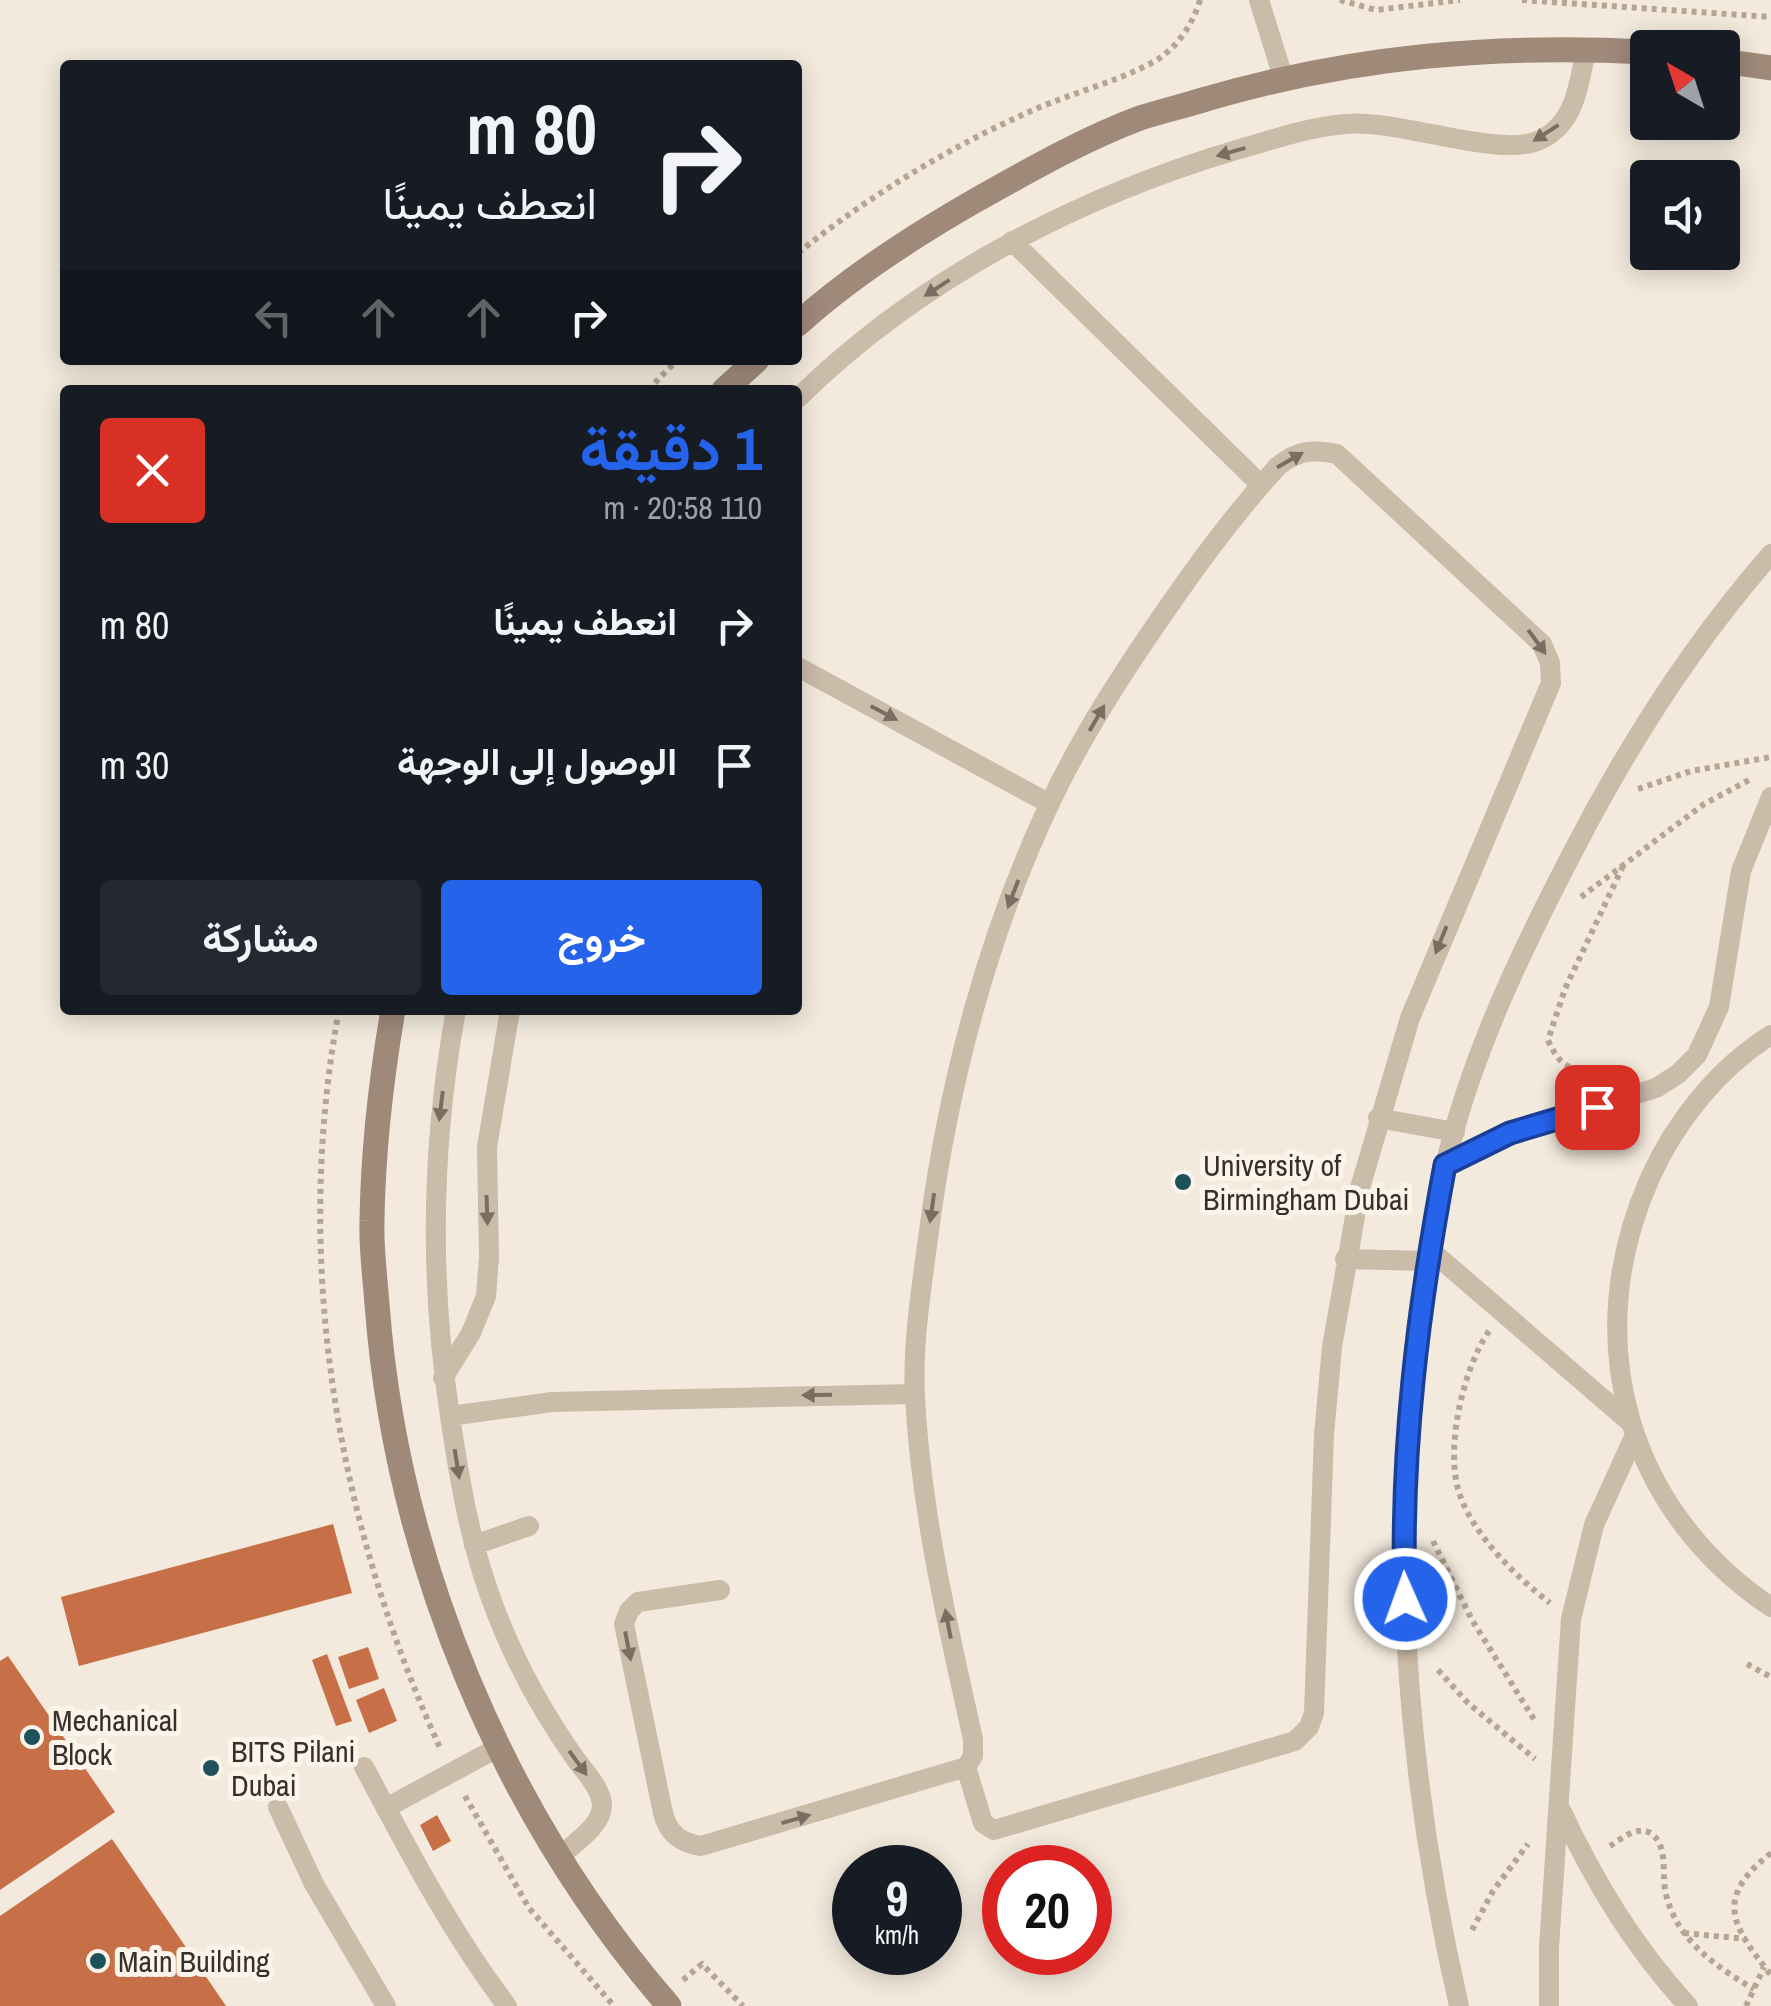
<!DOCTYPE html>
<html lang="ar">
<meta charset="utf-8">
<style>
body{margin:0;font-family:"Archivo Narrow",Vazirmatn,sans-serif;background:#242831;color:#f1f3f6;direction:rtl;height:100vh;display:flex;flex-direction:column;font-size:38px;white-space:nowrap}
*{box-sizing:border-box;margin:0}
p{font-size:32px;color:#9ea1a6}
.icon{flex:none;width:55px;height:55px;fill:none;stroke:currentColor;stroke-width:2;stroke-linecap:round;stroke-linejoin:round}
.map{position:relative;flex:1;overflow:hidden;direction:ltr}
.drawer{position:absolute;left:60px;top:385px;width:742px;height:630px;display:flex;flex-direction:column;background:#171b24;border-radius:10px;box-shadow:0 5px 25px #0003;direction:rtl}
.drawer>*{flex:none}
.hud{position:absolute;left:60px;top:60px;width:742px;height:305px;border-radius:10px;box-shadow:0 5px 25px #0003;direction:rtl;background:#171b24;color:#f1f3f6;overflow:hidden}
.needle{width:65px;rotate:321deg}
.buttons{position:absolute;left:1630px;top:30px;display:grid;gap:20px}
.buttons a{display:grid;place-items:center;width:110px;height:110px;border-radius:10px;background:#171b24;box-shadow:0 5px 25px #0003;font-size:50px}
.speed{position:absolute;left:832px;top:1845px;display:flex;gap:20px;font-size:50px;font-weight:700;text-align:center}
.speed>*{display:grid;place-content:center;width:130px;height:130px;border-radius:50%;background:#171b24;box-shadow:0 5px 25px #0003;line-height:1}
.speed small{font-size:25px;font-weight:400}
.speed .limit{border:15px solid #d22;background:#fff;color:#111}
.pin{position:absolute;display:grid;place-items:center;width:85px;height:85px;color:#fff;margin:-42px;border-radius:20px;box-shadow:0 5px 15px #0006}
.me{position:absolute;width:110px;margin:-55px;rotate:358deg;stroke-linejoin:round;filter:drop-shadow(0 0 8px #0008)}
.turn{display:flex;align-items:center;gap:35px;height:210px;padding:0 40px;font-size:45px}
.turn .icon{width:130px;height:130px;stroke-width:2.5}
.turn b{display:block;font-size:70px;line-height:85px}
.lanes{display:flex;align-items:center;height:95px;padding:0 40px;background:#0003;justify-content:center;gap:50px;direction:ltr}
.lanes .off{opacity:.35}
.round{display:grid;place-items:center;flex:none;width:105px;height:105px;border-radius:10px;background:#242831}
.summary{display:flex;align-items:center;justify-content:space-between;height:170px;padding:0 40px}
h1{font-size:60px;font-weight:700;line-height:75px;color:#2563eb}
.button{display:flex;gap:20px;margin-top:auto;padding:20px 40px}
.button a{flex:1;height:115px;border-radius:10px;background:#2563eb;color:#fff;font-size:40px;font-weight:700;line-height:115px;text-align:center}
.button a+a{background:#242831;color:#f1f3f6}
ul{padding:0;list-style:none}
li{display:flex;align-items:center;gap:30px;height:140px;padding:0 40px}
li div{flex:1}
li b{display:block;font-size:38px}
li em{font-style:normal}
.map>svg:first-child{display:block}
.building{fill:#c77047}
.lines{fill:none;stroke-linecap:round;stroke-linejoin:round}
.path{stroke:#b7a593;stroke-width:6;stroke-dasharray:5 5;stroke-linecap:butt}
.lane{stroke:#cbbba9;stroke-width:20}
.secondary{stroke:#9f8a7a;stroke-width:25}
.oneway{fill:#7a6e63}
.route-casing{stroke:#184099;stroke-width:25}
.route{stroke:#2563eb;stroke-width:18}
.poi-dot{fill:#1e515a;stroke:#faf4ea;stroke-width:4}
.labels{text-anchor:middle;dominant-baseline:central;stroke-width:10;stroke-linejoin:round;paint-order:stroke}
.poi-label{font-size:30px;fill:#382f29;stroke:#faf4ea;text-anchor:start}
</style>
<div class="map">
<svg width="1771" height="2006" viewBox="0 0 1771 2006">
<rect width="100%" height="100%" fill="#f3eadd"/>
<path class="building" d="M 333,1524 L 352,1593 L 79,1666 L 61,1597 Z
M 368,1647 L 379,1679 L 349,1689 L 338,1657 Z
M 327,1654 L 352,1721 L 336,1726 L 312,1660 Z
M 8,1656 L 115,1812 L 0,1890 L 0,1661 Z
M 384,1688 L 397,1721 L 369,1733 L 356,1700 Z
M 437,1815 L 451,1841 L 433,1851 L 420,1825 Z
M 112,1839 L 226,2006 L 0,2006 L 0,1916 Z"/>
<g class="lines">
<path class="path" d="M 1340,0 L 1376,10 L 1460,0
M 1522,0 L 1771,17
M 798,253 C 865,199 941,152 1020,116 C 1063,95 1116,83 1155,61 C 1177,48 1193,24 1200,0
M 648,390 L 677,360
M 1638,789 L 1691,771 L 1771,757
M 1581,897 L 1704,804 L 1751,779
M 339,1010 C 292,1259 336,1521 441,1750
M 1609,1070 C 1577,1073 1561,1071 1548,1040 L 1565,989 L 1623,866
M 1489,1331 C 1463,1369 1446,1445 1458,1489 C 1470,1532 1516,1577 1550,1603
M 1433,1541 L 1472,1620 L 1535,1721
M 1747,1664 L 1771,1677
M 1438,1670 L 1468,1703 L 1535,1759
M 465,1796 L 529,1908 L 614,2006
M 1610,1846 C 1621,1839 1638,1824 1652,1834 C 1669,1848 1661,1875 1666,1894 C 1676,1939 1716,1967 1754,1989
M 1771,1853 C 1714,1898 1731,1925 1771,1975
M 1472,1930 L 1493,1891 L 1528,1844
M 1684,1933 L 1746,1939
M 683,1980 L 702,1964 L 743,2006
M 1746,2006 L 1764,1967"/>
<path class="lane" d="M 1259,0 L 1283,77
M 1012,241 L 1261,485
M 798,398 C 918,280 1075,198 1236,150 C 1272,140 1308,127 1346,124 C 1401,119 1499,159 1540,140 C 1576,123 1579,83 1586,49
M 798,667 L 1050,804
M 456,1010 C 431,1146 429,1279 450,1416 C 459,1477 469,1536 489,1593 C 510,1653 540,1709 577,1761 C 586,1773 602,1790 602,1806 C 601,1827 573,1844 559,1857
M 1771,1035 C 1718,1068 1675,1122 1650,1178 C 1579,1337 1625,1509 1771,1607
M 1378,1118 L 1455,1132
M 1445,1165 L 1510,1133 L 1656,1088 L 1678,1074 L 1697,1055 L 1719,1007 L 1741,871 L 1771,797
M 1429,1249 L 1631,1423
M 1345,1259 L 1427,1261
M 443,1378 L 471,1333 L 486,1296 L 489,1257 L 487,1147 L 510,1010
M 450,1416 L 552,1402 L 914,1394
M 474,1545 L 529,1526
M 720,1590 L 638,1602 L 629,1611 L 624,1624 L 663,1813 C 668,1833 680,1843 701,1846 L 966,1767 L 973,1756 L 973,1739 C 948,1627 921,1512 915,1397 C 912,1343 922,1285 929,1231 C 948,1086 987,936 1050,803 C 1083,733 1127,666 1171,603 C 1204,555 1239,509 1278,466 C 1298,450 1313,449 1337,454 L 1542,644 L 1550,663 L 1551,683 L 1410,1018 L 1360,1188 L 1332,1347 L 1324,1435 L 1314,1713 L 1309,1727 L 1295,1741 L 994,1830 L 983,1823 L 966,1767
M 364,1767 C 408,1849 450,1931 507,2006
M 278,1807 L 314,1884 L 386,2006
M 386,1808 L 499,1747
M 1560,1808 C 1594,1881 1633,1946 1688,2006
M 1459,2006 C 1396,1732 1381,1442 1445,1166 C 1471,1054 1524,945 1577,844 C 1631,740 1694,642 1771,554
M 1549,2006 L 1549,1947 L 1571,1619 L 1594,1525 L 1635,1435"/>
<path class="secondary" d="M 1722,61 L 1771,68
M 798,324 C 852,275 915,235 978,199 C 1030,170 1084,139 1140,118 C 1162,111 1184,106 1206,99 C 1354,56 1494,44 1648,52
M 724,390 L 757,360
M 393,1010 C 381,1080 373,1150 372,1221 C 371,1248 375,1277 377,1304 C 396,1558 502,1814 669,2006"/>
</g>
<defs><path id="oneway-solid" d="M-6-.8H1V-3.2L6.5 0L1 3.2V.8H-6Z" transform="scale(2.5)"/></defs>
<g class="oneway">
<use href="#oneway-solid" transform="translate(1546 133) rotate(147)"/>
<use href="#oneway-solid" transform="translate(1231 152) rotate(164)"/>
<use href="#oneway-solid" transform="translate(937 288) rotate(147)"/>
<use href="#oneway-solid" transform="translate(1290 460) rotate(-30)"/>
<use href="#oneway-solid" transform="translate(1537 642) rotate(54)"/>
<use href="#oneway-solid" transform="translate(884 713) rotate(28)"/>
<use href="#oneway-solid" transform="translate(1097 718) rotate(-60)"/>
<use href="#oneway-solid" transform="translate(1013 894) rotate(111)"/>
<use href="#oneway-solid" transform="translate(1441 940) rotate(112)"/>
<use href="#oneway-solid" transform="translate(441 1106) rotate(97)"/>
<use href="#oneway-solid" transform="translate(932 1208) rotate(98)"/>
<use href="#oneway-solid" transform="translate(487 1210) rotate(88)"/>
<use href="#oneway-solid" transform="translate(817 1395) rotate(179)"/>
<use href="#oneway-solid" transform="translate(457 1464) rotate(81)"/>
<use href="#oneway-solid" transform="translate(948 1624) rotate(-101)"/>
<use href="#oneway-solid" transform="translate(628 1646) rotate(79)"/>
<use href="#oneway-solid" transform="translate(578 1763) rotate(54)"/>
<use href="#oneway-solid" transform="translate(796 1819) rotate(-16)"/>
</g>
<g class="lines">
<g class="route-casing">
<path id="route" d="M 1405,1599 C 1400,1452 1418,1309 1445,1165 L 1510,1133 L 1597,1107"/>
</g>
<use href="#route" class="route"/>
</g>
<g class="poi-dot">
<circle cx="1183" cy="1182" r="10"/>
<circle cx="32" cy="1737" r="10"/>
<circle cx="211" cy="1768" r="10"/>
<circle cx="98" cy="1961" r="10"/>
</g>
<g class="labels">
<g class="poi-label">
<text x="1203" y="1165">University of<tspan x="1203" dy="34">Birmingham Dubai</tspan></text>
<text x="52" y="1720">Mechanical<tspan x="52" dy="34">Block</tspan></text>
<text x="231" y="1751">BITS Pilani<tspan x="231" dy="34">Dubai</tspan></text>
<text x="118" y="1961">Main Building</text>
</g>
</g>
</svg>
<div class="buttons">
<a><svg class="needle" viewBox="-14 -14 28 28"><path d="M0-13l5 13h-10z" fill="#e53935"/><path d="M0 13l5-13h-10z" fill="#9ea1a6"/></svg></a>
<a><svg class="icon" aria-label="sound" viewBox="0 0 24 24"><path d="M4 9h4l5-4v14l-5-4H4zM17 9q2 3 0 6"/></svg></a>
</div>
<div class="speed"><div>9<small>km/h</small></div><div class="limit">20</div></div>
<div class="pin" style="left:1597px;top:1107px;background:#d93025"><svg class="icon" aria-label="arrive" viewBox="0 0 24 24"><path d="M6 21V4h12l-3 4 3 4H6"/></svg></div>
<svg class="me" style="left:1405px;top:1599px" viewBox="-20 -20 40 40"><circle r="17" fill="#2563eb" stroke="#fff" stroke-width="3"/><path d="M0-11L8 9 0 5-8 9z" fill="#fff"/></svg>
<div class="hud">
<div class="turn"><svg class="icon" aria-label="right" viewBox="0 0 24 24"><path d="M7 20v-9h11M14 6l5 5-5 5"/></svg><div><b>80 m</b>انعطف يمينًا</div></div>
<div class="lanes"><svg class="icon off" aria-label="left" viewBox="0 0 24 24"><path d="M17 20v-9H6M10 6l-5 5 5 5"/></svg><svg class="icon off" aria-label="ahead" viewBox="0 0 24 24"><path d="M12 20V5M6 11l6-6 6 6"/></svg><svg class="icon off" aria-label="ahead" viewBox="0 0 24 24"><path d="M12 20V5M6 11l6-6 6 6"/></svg><svg class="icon" aria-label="right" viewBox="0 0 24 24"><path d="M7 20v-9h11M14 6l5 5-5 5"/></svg></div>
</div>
<section class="drawer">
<div class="summary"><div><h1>1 دقيقة</h1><p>110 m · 20:58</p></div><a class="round" style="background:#d93025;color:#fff"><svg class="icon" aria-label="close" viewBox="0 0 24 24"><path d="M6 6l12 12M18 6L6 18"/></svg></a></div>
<ul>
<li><svg class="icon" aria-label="right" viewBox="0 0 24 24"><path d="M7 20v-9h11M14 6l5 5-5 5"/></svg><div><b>انعطف يمينًا</b></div><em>80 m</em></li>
<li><svg class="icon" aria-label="arrive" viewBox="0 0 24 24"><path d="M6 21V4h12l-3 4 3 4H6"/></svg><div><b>الوصول إلى الوجهة</b></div><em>30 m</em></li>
</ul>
<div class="button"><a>خروج</a><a>مشاركة</a></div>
</section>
</div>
